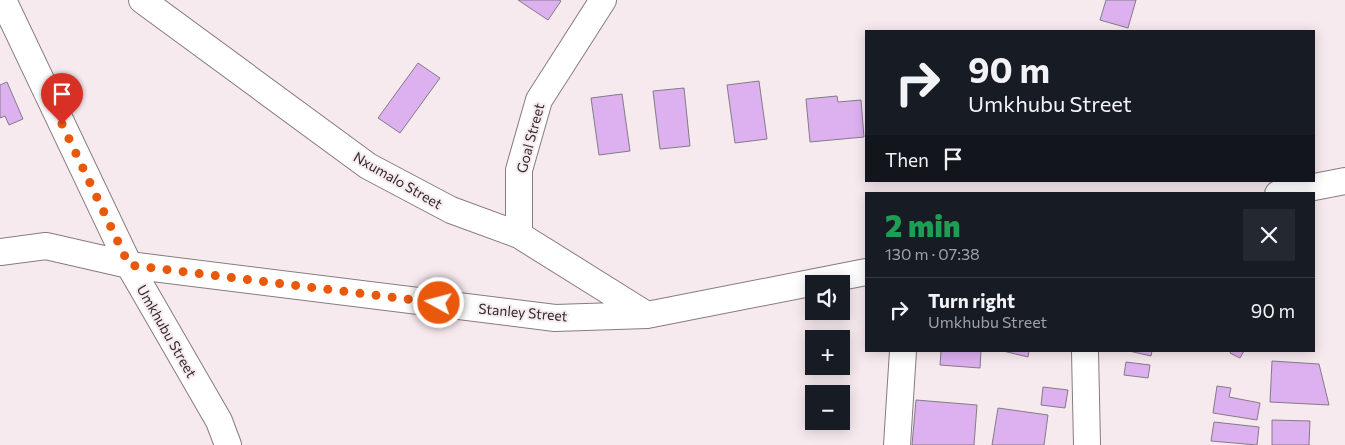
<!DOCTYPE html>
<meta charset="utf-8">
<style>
body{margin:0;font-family:Commissioner,sans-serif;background:#242831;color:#f1f3f6;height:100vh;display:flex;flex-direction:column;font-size:19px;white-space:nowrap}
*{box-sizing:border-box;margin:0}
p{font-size:16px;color:#9ea1a6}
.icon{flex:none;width:28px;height:28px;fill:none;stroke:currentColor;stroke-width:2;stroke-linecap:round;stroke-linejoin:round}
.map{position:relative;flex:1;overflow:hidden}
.panel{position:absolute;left:865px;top:192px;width:450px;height:160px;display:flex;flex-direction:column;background:#171b24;border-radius:0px;box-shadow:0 2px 12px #0003}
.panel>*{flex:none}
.banner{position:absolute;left:865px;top:30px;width:450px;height:152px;border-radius:0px;box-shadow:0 2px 12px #0003;background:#171b24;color:#f1f3f6;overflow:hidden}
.tools{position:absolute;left:805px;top:275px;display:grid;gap:10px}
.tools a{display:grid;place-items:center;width:45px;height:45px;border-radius:0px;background:#171b24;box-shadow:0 2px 12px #0003;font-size:25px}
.pin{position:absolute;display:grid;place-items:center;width:42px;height:42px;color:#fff;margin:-51px -21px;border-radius:50% 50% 50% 0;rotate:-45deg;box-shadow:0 0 5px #0007}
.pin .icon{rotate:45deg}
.me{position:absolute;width:55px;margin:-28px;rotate:277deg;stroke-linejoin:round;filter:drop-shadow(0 0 4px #0008)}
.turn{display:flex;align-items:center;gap:18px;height:105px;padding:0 20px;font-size:22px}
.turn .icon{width:65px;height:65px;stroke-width:2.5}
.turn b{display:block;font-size:35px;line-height:42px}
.then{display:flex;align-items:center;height:48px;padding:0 20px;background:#0003;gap:10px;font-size:19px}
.round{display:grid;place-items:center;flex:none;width:52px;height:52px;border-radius:0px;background:#242831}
.overview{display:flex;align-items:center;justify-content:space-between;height:85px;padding:0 20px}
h1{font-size:30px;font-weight:800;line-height:38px;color:#1e9e55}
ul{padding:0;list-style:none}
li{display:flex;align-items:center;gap:15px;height:65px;padding:0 20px;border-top:1px solid #363941}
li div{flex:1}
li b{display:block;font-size:19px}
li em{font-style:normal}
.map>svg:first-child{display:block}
.building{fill:#ddb0f0;stroke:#827c85}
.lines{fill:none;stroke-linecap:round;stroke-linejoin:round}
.street-casing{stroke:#877b80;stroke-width:28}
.street{stroke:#fff;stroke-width:26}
.route{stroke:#ea580c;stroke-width:9;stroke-dasharray:0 16.2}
.labels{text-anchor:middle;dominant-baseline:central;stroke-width:4;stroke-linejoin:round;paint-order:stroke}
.street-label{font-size:14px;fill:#2f2a2c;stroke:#f7eaef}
</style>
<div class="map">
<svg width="1345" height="445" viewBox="0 0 1345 445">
<rect width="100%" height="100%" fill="#f7eaef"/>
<path class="building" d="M 518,0 L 559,0 L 561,1 L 548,20 Z
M 1106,0 L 1136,0 L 1128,28 L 1100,20 Z
M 418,63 L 440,78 L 400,133 L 378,118 Z
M 759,81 L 767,139 L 735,143 L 727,85 Z
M 7,82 L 23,119 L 9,125 L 5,116 L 0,118 L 0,85 Z
M 684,88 L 690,146 L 660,149 L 653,91 Z
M 622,94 L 630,151 L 599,155 L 591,98 Z
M 837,96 L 838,102 L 861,100 L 864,137 L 810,142 L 806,99 Z
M 941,351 L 981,351 L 980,368 L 940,365 Z
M 1003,351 L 1029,351 L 1028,357 Z
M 1129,351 L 1152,351 L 1151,356 Z
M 1231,351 L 1244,351 L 1240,358 L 1230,353 Z
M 1272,361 L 1319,364 L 1329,405 L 1270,402 Z
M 1126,362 L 1150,365 L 1148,378 L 1124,375 Z
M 1217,386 L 1231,388 L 1229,397 L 1260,403 L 1257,420 L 1213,413 Z
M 1043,387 L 1068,390 L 1065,408 L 1041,405 Z
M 916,400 L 977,405 L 974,445 L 912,445 Z
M 998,408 L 1048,415 L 1044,445 L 992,445 Z
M 1272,420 L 1310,421 L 1309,445 L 1272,445 Z
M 1214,422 L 1259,427 L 1257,445 L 1211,441 Z"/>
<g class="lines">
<g class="street-casing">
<path id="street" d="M 3,0 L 129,265 L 219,421 L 228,445
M 142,0 L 368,166 L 451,210 L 519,235 L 647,315
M 1278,194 L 1345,181
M 519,235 L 519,170 L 539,100 L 603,0
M 0,252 L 46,246 L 129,265 L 555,318 L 647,315 L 866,272
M 1085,351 L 1087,445
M 897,445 L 903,351"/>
</g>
<use href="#street" class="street"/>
</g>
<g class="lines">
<path class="route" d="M 62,124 L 129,265 L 439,303"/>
</g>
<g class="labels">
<g class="street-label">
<text transform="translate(530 138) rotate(-75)">Goal Street</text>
<text transform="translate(398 180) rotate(30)">Nxumalo Street</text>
<text transform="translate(523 312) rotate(5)">Stanley Street</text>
<text transform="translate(167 331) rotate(60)">Umkhubu Street</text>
</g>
</g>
</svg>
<div class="tools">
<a><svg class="icon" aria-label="sound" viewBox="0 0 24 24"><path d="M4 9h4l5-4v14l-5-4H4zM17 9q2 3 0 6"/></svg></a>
<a>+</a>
<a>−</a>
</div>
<div class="pin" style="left:62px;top:124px;background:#d93025"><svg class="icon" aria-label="arrive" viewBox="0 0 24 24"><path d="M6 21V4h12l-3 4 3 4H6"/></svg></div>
<svg class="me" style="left:439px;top:303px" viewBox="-20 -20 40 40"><circle r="17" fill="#ea580c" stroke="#fff" stroke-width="3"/><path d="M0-11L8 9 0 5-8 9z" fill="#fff"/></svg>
<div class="banner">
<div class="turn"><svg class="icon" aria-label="right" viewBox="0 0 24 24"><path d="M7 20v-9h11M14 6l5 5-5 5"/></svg><div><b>90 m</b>Umkhubu Street</div></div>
<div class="then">Then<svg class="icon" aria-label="arrive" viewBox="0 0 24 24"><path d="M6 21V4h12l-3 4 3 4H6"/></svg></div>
</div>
<section class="panel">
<div class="overview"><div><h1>2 min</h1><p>130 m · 07:38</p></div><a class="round"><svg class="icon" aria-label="close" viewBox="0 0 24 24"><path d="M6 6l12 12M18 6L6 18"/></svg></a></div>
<ul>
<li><svg class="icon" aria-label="right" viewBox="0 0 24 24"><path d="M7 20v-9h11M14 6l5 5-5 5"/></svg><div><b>Turn right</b><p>Umkhubu Street</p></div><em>90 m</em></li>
</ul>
</section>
</div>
